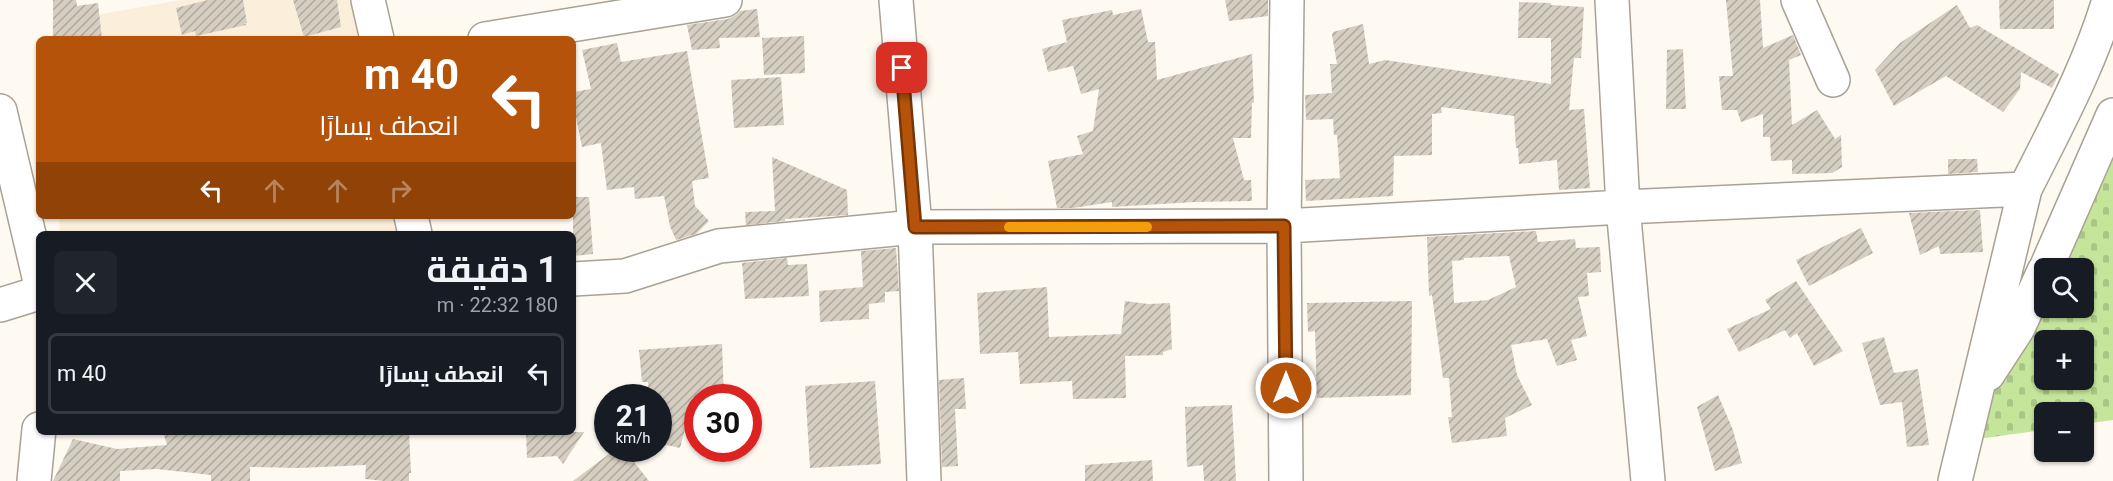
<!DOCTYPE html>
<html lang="ar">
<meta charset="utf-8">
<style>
body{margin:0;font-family:Roboto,Cairo,sans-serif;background:#20242c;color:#f1f3f6;direction:rtl;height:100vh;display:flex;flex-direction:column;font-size:22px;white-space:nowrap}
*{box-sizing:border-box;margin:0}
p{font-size:20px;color:#9ea1a6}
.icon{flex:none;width:33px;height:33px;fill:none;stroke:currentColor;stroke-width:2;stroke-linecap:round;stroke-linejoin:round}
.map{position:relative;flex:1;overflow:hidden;direction:ltr}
.side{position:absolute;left:36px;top:231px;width:540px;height:204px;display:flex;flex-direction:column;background:#171b24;border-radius:9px;box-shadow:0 2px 4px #0004;direction:rtl}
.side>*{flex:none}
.banner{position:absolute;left:36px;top:36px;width:540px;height:183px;border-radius:9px;box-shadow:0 2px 4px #0004;direction:rtl;background:#b45309;color:#fff;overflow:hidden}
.tools{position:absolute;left:2034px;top:258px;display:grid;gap:12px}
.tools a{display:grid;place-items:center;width:60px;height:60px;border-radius:9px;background:#171b24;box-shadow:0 2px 4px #0004;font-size:30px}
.speed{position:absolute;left:594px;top:384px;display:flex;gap:12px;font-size:30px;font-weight:700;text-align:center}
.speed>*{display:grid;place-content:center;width:78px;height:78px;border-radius:50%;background:#171b24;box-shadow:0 2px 4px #0004;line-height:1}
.speed small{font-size:15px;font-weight:400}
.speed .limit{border:9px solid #d22;background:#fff;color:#111}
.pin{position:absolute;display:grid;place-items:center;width:51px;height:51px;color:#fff;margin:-26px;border-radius:12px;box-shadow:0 3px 9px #0006}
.me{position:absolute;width:66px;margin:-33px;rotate:0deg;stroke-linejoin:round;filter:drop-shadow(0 0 4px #0008)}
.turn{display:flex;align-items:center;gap:21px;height:126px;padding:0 18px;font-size:27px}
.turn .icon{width:78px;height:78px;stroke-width:2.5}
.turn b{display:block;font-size:42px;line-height:51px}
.lanes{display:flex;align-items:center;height:57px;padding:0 18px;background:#0003;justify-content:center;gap:30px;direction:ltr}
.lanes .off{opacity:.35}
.round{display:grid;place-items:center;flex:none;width:63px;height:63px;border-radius:9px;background:#20242c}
.overview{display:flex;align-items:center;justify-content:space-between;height:102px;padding:0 18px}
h1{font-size:36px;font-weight:700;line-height:45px}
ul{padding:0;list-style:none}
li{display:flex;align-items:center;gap:18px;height:81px;margin:0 12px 9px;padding:0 6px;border:3px solid #363941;border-radius:9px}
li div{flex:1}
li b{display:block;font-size:22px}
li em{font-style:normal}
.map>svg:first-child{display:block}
.built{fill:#fbeeda}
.cemetery{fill:url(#cemetery-stones);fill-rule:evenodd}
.building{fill:url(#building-hatch);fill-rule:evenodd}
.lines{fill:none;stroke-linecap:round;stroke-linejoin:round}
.minor-casing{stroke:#a9a195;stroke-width:36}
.minor{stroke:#fff;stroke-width:33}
.route-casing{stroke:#753606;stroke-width:15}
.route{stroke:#b45309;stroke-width:10}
.slow{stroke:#f59e0b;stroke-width:10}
</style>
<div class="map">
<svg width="2113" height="481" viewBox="0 0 2113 481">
<defs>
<pattern id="cemetery-stones" width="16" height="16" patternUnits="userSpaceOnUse" patternTransform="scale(1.5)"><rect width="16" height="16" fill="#c5e59b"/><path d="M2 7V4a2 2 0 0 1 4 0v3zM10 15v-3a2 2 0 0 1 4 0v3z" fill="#aac586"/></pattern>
<pattern id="building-hatch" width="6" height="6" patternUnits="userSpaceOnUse" patternTransform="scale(1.5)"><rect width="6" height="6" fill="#d6cec1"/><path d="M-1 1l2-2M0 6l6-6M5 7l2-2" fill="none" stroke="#afa89e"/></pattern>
</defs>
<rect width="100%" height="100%" fill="#fef9f1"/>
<path class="built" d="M 181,0 L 350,0 L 359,39 L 53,39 L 52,23 Z
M 59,216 L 398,216 L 402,234 L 60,234 Z"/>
<path class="cemetery" d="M 2113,134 L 2113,420 L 2084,424 L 2084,412 L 2044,412 L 2044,430 L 1978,439 L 1983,396 L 2044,308 L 2084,308 L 2084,268 L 2053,268 ZM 2044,340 L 2084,340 L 2084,380 L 2044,380 Z"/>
<path class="building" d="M 53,0 L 76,0 L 77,6 L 98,3 L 102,39 L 53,39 Z
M 208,0 L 243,0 L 247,23 L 245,23 L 246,25 L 196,36 L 195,31 L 182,35 L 176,8 Z
M 293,0 L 337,0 L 341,27 L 304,37 Z
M 1225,0 L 1268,0 L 1268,16 L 1229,21 Z
M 1726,0 L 1760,0 L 1763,48 L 1793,35 L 1801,55 L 1789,60 L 1792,125 L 1817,110 L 1835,139 L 1841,135 L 1842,167 L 1832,173 L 1792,174 L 1792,160 L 1771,161 L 1770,137 L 1763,137 L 1763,114 L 1741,122 L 1737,110 L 1722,110 L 1719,76 L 1733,76 Z
M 1999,0 L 2054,0 L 2054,29 L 2000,29 Z
M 1519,2 L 1551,3 L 1551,5 L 1584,7 L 1581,58 L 1574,58 L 1569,110 L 1584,109 L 1590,188 L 1559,190 L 1557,160 L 1519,164 L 1518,148 L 1516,148 L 1514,116 L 1441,107 L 1442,113 L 1432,114 L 1432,155 L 1394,156 L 1393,196 L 1306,201 L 1305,180 L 1340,178 L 1337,135 L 1334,135 L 1333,119 L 1306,120 L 1305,95 L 1332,93 L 1330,64 L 1337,64 L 1332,35 L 1333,32 L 1363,24 L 1369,64 L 1385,60 L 1551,84 L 1551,38 L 1518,38 Z
M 1957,5 L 1970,28 L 1977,25 L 2059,74 L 2052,88 L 2021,72 L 2020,89 L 2003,112 L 1946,76 L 1894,106 L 1875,70 L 1900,43 Z
M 757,9 L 760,37 L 719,38 L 720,48 L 692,50 L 687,25 L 728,19 L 736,15 L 740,11 Z
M 1141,9 L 1148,42 L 1155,42 L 1157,80 L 1252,54 L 1254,103 L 1252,103 L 1251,138 L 1233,138 L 1244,180 L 1251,180 L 1252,201 L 1194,202 L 1112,207 L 1112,202 L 1073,208 L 1057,208 L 1048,161 L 1083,154 L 1077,136 L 1093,131 L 1099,89 L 1081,94 L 1073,66 L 1048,72 L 1042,49 L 1067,42 L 1062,20 L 1112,10 L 1113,15 Z
M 804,36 L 805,73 L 764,75 L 762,38 Z
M 617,43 L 621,62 L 687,51 L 709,178 L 692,181 L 695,206 L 709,221 L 696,234 L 676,240 L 670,226 L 664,196 L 635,199 L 634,187 L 607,190 L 601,143 L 582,147 L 576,117 L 573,117 L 573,92 L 591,89 L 582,50 Z
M 1683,49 L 1686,109 L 1666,109 L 1667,50 Z
M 781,77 L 784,125 L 734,128 L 731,80 Z
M 772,157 L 847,190 L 848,215 L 785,219 L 785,221 L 746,225 L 745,212 L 775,211 Z
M 1948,159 L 1977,159 L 1978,172 L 1948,174 Z
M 573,197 L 589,197 L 593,254 L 573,256 Z
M 1980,210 L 1983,252 L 1940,254 L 1939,246 L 1920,255 L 1909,213 Z
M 1861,228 L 1873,253 L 1809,286 L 1796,260 Z
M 1536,231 L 1538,242 L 1575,239 L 1576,248 L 1600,247 L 1601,272 L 1587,273 L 1589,296 L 1578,297 L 1587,336 L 1571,340 L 1577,360 L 1557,366 L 1547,339 L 1511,345 L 1517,375 L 1532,405 L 1505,418 L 1507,436 L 1452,443 L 1448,417 L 1452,417 L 1449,378 L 1443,378 L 1432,295 L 1429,296 L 1427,237 ZM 1509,256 L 1516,287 L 1488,300 L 1454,303 L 1452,261 L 1464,260 L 1464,258 Z
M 896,248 L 899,291 L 885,292 L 885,302 L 869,304 L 869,319 L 820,322 L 819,291 L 863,287 L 861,251 Z
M 787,258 L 788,265 L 807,264 L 809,296 L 745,299 L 742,263 Z
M 1796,281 L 1843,351 L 1814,366 L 1797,333 L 1790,338 L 1785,330 L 1739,352 L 1727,329 L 1771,309 L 1765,300 Z
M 1047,287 L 1049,337 L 1121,334 L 1125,301 L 1148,304 L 1170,303 L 1172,349 L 1163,352 L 1163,355 L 1125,356 L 1126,398 L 1073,399 L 1072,381 L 1020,384 L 1018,352 L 980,354 L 977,293 Z
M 1412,301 L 1411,395 L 1317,398 L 1315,331 L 1308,332 L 1307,303 Z
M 1884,337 L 1894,373 L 1918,369 L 1929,445 L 1907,447 L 1902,402 L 1880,405 L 1862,343 Z
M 722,344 L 724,398 L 693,398 L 680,448 L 658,443 L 667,404 L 658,405 L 658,398 L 649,398 L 648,382 L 642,382 L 639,350 Z
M 964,378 L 966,409 L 955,409 L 958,466 L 942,467 L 939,380 Z
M 875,381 L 881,464 L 810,468 L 805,386 Z
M 1718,395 L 1733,430 L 1742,463 L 1715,471 L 1697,407 Z
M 1232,405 L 1236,481 L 1204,481 L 1203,465 L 1187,467 L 1185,407 Z
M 163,432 L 263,432 L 263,434 L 308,432 L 409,432 L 411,473 L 409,473 L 409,481 L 384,481 L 365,479 L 366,465 L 299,468 L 250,467 L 250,481 L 211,481 L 211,475 L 157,469 L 120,471 L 120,481 L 53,481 L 73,439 L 117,449 L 167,445 Z
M 526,432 L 584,432 L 563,464 L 557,456 L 527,458 Z
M 617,448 L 623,448 L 649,481 L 573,481 Z
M 1152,460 L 1153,481 L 1085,481 L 1085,465 Z"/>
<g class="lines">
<g class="minor-casing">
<path id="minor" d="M 368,0 L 377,39
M 896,0 L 915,227 L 924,481
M 1612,0 L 1623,207 L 1648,481
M 1798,0 L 1833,80
M 485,39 L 725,0
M 0,111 L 39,277
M 2025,189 C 2056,127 2089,67 2109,0
M 411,216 L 415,234
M 2046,268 L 2113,115
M 573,279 L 625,276 L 719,246 L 915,227 L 1284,226 L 1623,207 L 2025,189 L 1955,481
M 0,305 L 39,293
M 1988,374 L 2018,328 L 2044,271
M 34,481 L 39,429
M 1286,481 L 1284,226 L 1287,0"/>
</g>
<use href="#minor" class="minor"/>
</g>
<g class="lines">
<g class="route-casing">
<path id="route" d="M 902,68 L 915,227 L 1284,226 L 1286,388"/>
</g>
<use href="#route" class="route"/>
<path class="slow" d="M 1009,227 L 1147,227"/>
</g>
</svg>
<div class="tools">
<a><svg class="icon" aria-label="search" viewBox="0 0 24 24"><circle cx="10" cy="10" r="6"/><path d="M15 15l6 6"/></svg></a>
<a>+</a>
<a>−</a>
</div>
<div class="speed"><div>21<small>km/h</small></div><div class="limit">30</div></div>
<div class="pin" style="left:902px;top:68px;background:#d93025"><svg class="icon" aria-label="arrive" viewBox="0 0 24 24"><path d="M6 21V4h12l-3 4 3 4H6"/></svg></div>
<svg class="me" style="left:1286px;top:388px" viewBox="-20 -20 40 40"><circle r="17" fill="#b45309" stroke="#fff" stroke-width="3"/><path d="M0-11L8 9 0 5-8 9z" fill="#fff"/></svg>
<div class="banner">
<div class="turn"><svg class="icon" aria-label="left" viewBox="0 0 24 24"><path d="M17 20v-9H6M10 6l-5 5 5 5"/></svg><div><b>40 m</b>انعطف يسارًا</div></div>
<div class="lanes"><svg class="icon" aria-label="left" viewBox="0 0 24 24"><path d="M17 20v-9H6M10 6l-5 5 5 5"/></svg><svg class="icon off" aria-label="ahead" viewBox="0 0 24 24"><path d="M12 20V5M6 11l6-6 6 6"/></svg><svg class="icon off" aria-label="ahead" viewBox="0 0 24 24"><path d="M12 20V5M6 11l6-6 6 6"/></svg><svg class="icon off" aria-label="right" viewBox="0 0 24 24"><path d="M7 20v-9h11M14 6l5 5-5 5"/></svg></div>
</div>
<section class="side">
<div class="overview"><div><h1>1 دقيقة</h1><p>180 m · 22:32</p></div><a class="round"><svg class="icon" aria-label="close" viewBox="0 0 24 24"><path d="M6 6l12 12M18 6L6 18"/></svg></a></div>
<ul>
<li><svg class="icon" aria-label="left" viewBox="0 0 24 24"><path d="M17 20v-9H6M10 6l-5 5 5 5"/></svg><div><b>انعطف يسارًا</b></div><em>40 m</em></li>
</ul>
</section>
</div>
